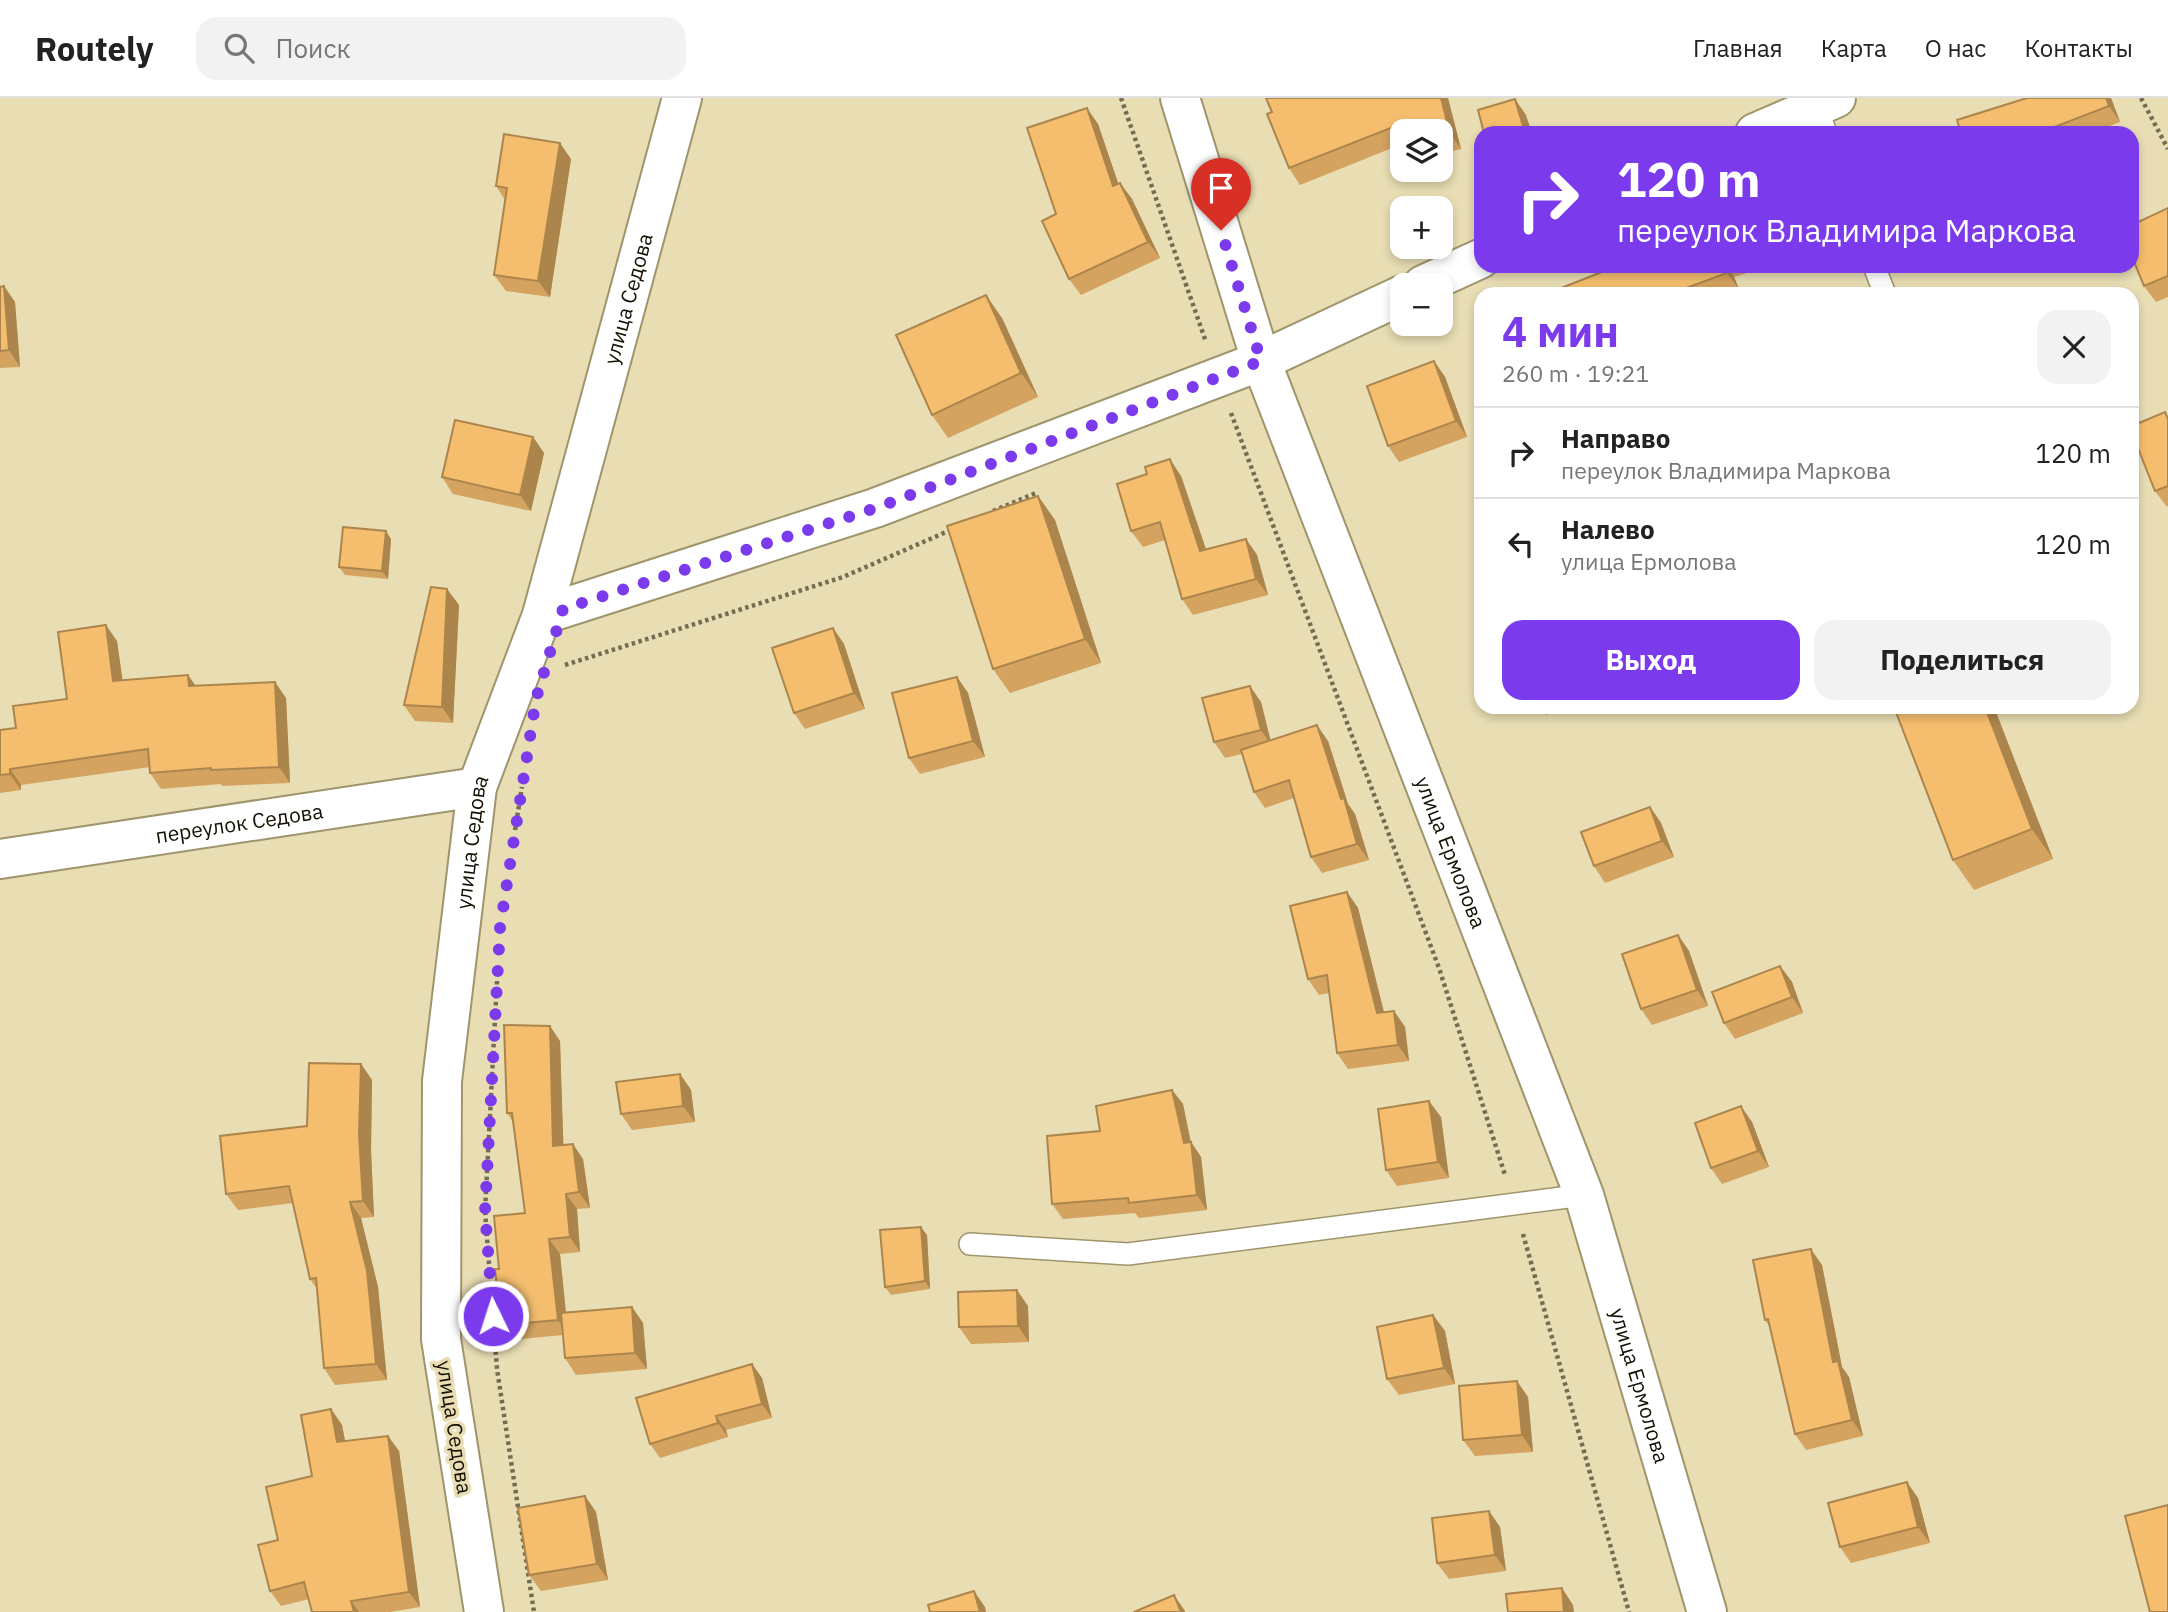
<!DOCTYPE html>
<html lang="ru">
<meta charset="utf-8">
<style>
body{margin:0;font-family:"IBM Plex Sans",sans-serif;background:#f2f2f2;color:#222;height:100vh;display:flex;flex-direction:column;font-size:26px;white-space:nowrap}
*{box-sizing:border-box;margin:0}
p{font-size:23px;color:#767676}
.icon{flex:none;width:38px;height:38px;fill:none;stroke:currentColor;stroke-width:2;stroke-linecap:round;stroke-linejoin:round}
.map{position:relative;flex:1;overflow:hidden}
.drawer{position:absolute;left:1474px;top:189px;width:665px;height:427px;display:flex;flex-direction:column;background:#fff;border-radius:21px;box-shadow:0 4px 10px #0003}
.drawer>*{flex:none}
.banner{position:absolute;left:1474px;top:28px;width:665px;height:147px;border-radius:21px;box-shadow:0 4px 10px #0003;background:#7c3aed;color:#fff;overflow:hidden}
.buttons{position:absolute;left:1390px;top:21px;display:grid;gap:14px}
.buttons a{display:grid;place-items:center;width:63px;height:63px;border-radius:14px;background:#fff;box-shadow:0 4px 10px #0003;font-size:35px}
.pin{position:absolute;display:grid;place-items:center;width:60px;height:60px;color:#fff;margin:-72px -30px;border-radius:50% 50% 50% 0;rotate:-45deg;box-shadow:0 0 7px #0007}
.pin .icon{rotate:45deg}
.me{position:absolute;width:77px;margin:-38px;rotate:356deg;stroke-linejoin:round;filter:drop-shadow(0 0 5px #0008)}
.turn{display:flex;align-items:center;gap:24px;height:147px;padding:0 28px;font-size:32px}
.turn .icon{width:91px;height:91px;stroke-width:2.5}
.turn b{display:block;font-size:49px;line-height:60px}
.round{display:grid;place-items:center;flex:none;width:74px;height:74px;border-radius:21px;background:#f2f2f2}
.summary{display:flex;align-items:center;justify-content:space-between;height:119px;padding:0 28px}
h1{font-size:42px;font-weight:700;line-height:52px;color:#7c3aed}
.button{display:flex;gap:14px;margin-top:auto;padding:14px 28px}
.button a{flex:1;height:80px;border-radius:21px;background:#7c3aed;color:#fff;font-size:28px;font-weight:700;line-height:80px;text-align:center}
.button a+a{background:#f2f2f2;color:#222}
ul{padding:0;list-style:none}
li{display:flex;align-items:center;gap:21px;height:91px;padding:0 28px;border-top:2px solid #e0e0e0}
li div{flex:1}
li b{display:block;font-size:26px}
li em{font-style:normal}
header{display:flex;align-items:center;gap:42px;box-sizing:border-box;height:98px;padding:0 35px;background:#fff;border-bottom:2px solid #e0e0e0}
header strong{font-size:33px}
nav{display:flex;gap:38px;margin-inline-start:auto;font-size:24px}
.search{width:490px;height:63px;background:#f2f2f2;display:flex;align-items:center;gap:18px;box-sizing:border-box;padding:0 24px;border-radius:21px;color:#767676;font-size:26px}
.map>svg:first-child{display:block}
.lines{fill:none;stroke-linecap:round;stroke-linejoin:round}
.service-casing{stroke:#9f956c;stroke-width:24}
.minor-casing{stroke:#9f956c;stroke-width:42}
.tertiary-casing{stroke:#9f956c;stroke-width:42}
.path{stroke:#746d53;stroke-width:4.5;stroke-dasharray:3.5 3.5;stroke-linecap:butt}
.service{stroke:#fff;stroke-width:21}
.minor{stroke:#fff;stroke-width:38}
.tertiary{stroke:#fff;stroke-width:38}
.wall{fill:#d3a35f}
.shaded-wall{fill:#ac854d}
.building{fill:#f5be6e;stroke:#ac854d;stroke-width:2}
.route{stroke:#7c3aed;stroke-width:12;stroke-dasharray:0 21.6}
.labels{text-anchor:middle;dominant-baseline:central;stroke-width:7;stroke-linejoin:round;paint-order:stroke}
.street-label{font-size:21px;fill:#141003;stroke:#e8ddb3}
</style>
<header>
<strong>Routely</strong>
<div class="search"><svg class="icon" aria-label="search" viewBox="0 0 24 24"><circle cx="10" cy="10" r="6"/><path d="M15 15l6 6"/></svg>Поиск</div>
<nav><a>Главная</a><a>Карта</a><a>О нас</a><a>Контакты</a></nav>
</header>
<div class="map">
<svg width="2168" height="1514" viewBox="0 0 2168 1514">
<rect width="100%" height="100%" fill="#e8ddb3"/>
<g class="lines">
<g class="service-casing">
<path id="service" d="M 1816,7 L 1826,35
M 1874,168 L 1885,196
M 970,1146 L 1128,1156 L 1584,1097"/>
</g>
<g class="minor-casing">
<g id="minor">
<path d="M 1755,35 L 1836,0"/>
<path d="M 1423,187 L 1480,161"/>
<path d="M 542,517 L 875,410 L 1261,263 L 1402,197"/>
<path id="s1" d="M 0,761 L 477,689"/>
<path id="s2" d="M 484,1514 L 441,1241 L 442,983 L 477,689 L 542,517 L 682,0"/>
</g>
</g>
<g class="tertiary-casing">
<g id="tertiary">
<path id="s3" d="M 1180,0 L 1261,263 L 1584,1097 L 1707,1514"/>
</g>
</g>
<path class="path" d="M 1121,0 L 1206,244
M 2141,0 L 2168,51
M 1231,315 L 1439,870 L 1505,1077
M 993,413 L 1036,395
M 565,567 L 843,479 L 953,431
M 515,732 L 522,689
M 497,883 L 485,1113 L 497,1271 L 534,1514
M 1523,1136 L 1629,1514"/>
<use href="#service" class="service"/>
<use href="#minor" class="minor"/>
<use href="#tertiary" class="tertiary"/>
</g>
<path class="wall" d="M 1448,0 L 1461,51 L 1440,56 L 1440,33 L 1402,47 L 1402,54 L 1397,48 L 1300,87 L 1289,70 Z
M 2111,0 L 2120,24 L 2092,35 L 1961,35 Z
M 1098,26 L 1118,86 L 1120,85 L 1132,101 L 1160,160 L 1081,197 L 1069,181 L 1056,116 Z
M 571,61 L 550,199 L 506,193 L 494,177 L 505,102 L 496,88 Z
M 2168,110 L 2168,199 L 2156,204 L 2144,188 Z
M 1617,168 L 1769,168 L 1734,179 L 1739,191 L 1726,196 L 1546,196 Z
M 0,189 L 15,204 L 20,269 L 0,270 Z
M 1002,220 L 1038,299 L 948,340 L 932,317 Z
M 1434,263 L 1445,279 L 1467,339 L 1399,364 L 1388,348 Z
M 2168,318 L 2168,408 L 2167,409 L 2155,393 Z
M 533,339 L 544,355 L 531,413 L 453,396 L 442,379 Z
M 1181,378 L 1206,451 L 1246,441 L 1257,457 L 1268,497 L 1193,517 L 1182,501 L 1165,442 L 1143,449 L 1131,433 Z
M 1038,398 L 1055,422 L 1101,565 L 1010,595 L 993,571 Z
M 391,441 L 388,481 L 345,477 L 339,469 Z
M 447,491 L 459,507 L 453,625 L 415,623 L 404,607 Z
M 833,530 L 844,546 L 865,611 L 805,631 L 794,615 Z
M 117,543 L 122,582 L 188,577 L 195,587 L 286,600 L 290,685 L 222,688 L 221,686 L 161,691 L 150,675 L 150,669 L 21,687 L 21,692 L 0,695 L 0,632 L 16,630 L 67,601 Z
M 957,579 L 968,595 L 985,659 L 920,676 L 909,660 Z
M 1261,604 L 1270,642 L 1328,643 L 1348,706 L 1355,716 L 1369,762 L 1322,775 L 1311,759 L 1294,700 L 1265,710 L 1254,694 L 1242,656 L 1225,660 L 1214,644 Z
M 1540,609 L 1567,609 L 1546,617 Z
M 1894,609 L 1994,609 L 2053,761 L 1974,792 L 1953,762 Z
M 1650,709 L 1661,725 L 1674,759 L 1605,785 L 1594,768 Z
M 1347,794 L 1358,810 L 1384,914 L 1394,913 L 1405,929 L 1409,963 L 1348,971 L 1337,955 L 1329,895 L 1319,897 L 1308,881 Z
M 1678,837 L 1689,853 L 1708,908 L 1652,927 L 1641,911 Z
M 1780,868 L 1792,884 L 1803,915 L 1735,941 L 1724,925 Z
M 560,943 L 563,1047 L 583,1061 L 590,1110 L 577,1111 L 580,1154 L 560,1156 L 566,1214 L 632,1209 L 643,1225 L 647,1271 L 576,1277 L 565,1260 L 563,1237 L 511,1242 L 501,1227 L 499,1171 L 525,1115 L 513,1024 L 507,1015 Z
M 361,966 L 372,982 L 371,1052 L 374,1119 L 361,1120 L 378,1189 L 387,1282 L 335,1287 L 324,1270 L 317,1191 L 310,1181 L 293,1105 L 238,1112 L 226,1096 L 307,1028 Z
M 680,976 L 691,992 L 695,1024 L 632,1032 L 621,1016 Z
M 1172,992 L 1183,1006 L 1191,1044 L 1201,1059 L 1207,1112 L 1139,1120 L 1135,1115 L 1063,1121 L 1052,1106 L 1100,1033 Z
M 1441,1019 L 1449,1080 L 1397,1088 L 1386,1072 Z
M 1752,1024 L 1769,1069 L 1722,1086 L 1711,1070 Z
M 927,1137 L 930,1191 L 891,1197 L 885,1189 Z
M 1822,1167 L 1842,1269 L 1849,1279 L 1863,1338 L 1806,1352 L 1795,1336 L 1770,1229 L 1765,1222 Z
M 1028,1208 L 1029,1244 L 971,1246 L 959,1229 Z
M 1433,1217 L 1445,1233 L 1455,1286 L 1399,1297 L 1387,1281 Z
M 752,1266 L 762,1280 L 772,1320 L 726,1332 L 728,1339 L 660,1360 L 650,1346 Z
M 1528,1299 L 1533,1354 L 1475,1358 L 1463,1342 Z
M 331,1311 L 342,1327 L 345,1343 L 388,1338 L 399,1353 L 420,1509 L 390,1514 L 312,1514 L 309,1501 L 281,1508 L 270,1493 L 312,1378 Z
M 585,1398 L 596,1414 L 608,1482 L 541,1493 L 529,1477 Z
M 1918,1400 L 1930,1445 L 1851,1465 L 1840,1449 Z
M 1489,1413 L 1500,1429 L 1506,1473 L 1449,1481 L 1437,1465 Z"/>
<path class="shaded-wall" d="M 1441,0 L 1448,0 L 1461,51 L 1450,35 Z
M 2106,0 L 2111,0 L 2120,24 L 2109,8 Z
M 1515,1 L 1526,17 L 1532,35 L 1525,35 Z
M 1087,10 L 1098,26 L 1125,105 L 1113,88 Z
M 560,45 L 571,61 L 550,199 L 538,183 Z
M 1120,85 L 1132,101 L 1160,160 L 1148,144 Z
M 1725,168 L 1726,168 L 1734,179 L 1739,191 L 1727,175 Z
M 4,188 L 15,204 L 20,269 L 9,252 Z
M 986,197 L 1002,220 L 1038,299 L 1021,275 Z
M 1434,263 L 1445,279 L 1467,339 L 1456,323 Z
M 533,339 L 544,355 L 531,413 L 520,397 Z
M 1170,361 L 1181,378 L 1212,469 L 1200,453 Z
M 1038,398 L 1055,422 L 1101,565 L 1085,541 Z
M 386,433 L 391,441 L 388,481 L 382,473 Z
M 1246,441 L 1257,457 L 1268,497 L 1256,481 Z
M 447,491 L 459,507 L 453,625 L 442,609 Z
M 106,527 L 117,543 L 125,599 L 113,583 Z
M 833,530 L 844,546 L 865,611 L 854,595 Z
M 188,577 L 199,593 L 189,588 Z
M 957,579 L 968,595 L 985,659 L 973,643 Z
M 275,584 L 286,600 L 290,685 L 279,669 Z
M 1250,588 L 1261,604 L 1272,648 L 1261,632 Z
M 1985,609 L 1994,609 L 2053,761 L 2032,731 Z
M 1317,627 L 1328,643 L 1348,706 L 1355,716 L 1369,762 L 1357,746 L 1341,701 Z
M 10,671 L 21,687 L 21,692 L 10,676 Z
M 1650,709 L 1661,725 L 1674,759 L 1662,743 Z
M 1347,794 L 1358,810 L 1388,931 L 1377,915 Z
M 1678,837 L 1689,853 L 1708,908 L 1697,892 Z
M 1780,868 L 1792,884 L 1803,915 L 1792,899 Z
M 1394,913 L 1405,929 L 1409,963 L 1398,947 Z
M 550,928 L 560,943 L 564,1064 L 553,1048 Z
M 361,966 L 372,982 L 371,1052 L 374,1119 L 363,1103 L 359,1036 Z
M 680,976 L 691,992 L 695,1024 L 683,1008 Z
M 1172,992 L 1183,1006 L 1191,1046 L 1191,1044 L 1201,1059 L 1207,1112 L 1197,1097 Z
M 1429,1003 L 1441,1019 L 1449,1080 L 1438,1064 Z
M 1741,1008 L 1752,1024 L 1769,1069 L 1758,1053 Z
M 573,1046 L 583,1061 L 590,1110 L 579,1094 Z
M 566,1096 L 577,1111 L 580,1154 L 570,1139 Z
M 350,1104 L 361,1120 L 378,1189 L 387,1282 L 376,1266 Z
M 921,1129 L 927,1137 L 930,1191 L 925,1183 Z
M 549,1141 L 560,1156 L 568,1237 L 558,1222 Z
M 1811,1151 L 1822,1167 L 1842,1269 L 1849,1279 L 1863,1338 L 1852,1322 L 1833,1264 Z
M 1017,1192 L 1028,1208 L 1029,1244 L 1018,1228 Z
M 632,1209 L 643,1225 L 647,1271 L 635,1255 Z
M 1433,1217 L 1445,1233 L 1455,1286 L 1444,1270 Z
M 752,1266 L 762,1280 L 772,1320 L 762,1306 Z
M 1517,1283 L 1528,1299 L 1533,1354 L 1522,1337 Z
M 331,1311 L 342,1327 L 348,1359 L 337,1344 Z
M 716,1318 L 726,1332 L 728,1339 L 718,1325 Z
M 388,1338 L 399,1353 L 420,1509 L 409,1494 Z
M 1907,1384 L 1918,1400 L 1930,1445 L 1918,1429 Z
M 585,1398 L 596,1414 L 608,1482 L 597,1466 Z
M 1489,1413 L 1500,1429 L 1506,1473 L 1495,1457 Z
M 1562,1490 L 1573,1507 L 1574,1514 L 1564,1514 Z
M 974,1493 L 985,1509 L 986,1514 L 980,1514 Z
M 1174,1497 L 1185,1513 L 1185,1514 L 1181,1514 Z
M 351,1503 L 359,1514 L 354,1514 Z"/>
<path class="building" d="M 1266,0 L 1441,0 L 1450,35 L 1440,37 L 1440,33 L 1402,33 L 1402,47 L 1397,48 L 1393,29 L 1289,70 L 1267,16 L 1272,14 Z
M 2027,0 L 2106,0 L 2109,8 L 2039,35 L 1961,35 L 1957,22 Z
M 1515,1 L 1525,35 L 1484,35 L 1478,12 Z
M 1087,10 L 1113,88 L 1120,85 L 1148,144 L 1069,181 L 1042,123 L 1056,116 L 1027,30 Z
M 504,36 L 560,45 L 538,183 L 494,177 L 507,90 L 496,88 Z
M 2168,110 L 2168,178 L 2144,188 L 2132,159 L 2132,127 Z
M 1617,168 L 1725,168 L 1727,175 L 1670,196 L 1546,196 Z
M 4,188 L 9,252 L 0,253 L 0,189 Z
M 986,197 L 1021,275 L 932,317 L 896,237 Z
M 1434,263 L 1456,323 L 1388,348 L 1367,288 Z
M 2165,314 L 2168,321 L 2168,388 L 2155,393 L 2132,335 L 2132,328 Z
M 455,322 L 533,339 L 520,397 L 442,379 Z
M 1170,361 L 1200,453 L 1246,441 L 1256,481 L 1182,501 L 1160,424 L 1131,433 L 1117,386 L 1147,376 L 1145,369 Z
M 1038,398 L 1085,541 L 993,571 L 947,428 Z
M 343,429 L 386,433 L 382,473 L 339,469 Z
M 431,489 L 447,491 L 442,609 L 404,607 Z
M 106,527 L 113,583 L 188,577 L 189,588 L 275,584 L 279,669 L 211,672 L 211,670 L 150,675 L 148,651 L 10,671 L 10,676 L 0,677 L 0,632 L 16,630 L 13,608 L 67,601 L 58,534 Z
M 833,530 L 854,595 L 794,615 L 772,550 Z
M 957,579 L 973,643 L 909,660 L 892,595 Z
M 1250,588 L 1261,632 L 1214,644 L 1202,600 Z
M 1894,609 L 1985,609 L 2032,731 L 1953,762 Z
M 1317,627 L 1341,701 L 1344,700 L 1357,746 L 1311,759 L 1289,682 L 1254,694 L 1241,652 Z
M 1650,709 L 1662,743 L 1594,768 L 1581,734 Z
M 1347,794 L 1377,915 L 1394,913 L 1398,947 L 1337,955 L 1327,877 L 1308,881 L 1290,808 Z
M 1678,837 L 1697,892 L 1641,911 L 1622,856 Z
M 1780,868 L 1792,899 L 1724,925 L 1712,894 Z
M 504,927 L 550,928 L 553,1048 L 573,1046 L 579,1094 L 566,1096 L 570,1139 L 549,1141 L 558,1222 L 501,1227 L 495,1171 L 499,1171 L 494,1118 L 525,1115 L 512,1015 L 507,1015 Z
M 309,965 L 361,966 L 359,1036 L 363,1103 L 350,1104 L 367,1173 L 376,1266 L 324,1270 L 316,1180 L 310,1181 L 289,1088 L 226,1096 L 220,1038 L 307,1028 Z
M 680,976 L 683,1008 L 621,1016 L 616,984 Z
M 1172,992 L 1184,1045 L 1191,1044 L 1197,1097 L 1129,1105 L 1128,1100 L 1052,1106 L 1047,1038 L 1100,1033 L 1096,1008 Z
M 1429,1003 L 1438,1064 L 1386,1072 L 1378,1011 Z
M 1741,1008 L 1758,1053 L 1711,1070 L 1695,1025 Z
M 921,1129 L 925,1183 L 885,1189 L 880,1132 Z
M 1811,1151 L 1833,1264 L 1838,1263 L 1852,1322 L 1795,1336 L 1768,1221 L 1765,1222 L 1753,1162 Z
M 1017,1192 L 1018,1228 L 959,1229 L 958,1194 Z
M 632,1209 L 635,1255 L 565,1260 L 561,1215 Z
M 1433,1217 L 1444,1270 L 1387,1281 L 1377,1229 Z
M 752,1266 L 762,1306 L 716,1318 L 718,1325 L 650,1346 L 636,1300 Z
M 1517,1283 L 1522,1337 L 1463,1342 L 1459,1288 Z
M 331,1311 L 337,1344 L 388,1338 L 409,1494 L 351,1503 L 354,1514 L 312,1514 L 304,1484 L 270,1493 L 258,1447 L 278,1442 L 266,1389 L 312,1378 L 301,1317 Z
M 1907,1384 L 1918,1429 L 1840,1449 L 1828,1405 Z
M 585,1398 L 597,1466 L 529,1477 L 518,1410 Z
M 2168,1407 L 2168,1514 L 2150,1514 L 2125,1418 Z
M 1489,1413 L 1495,1457 L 1437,1465 L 1432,1420 Z
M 1562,1490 L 1564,1514 L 1508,1514 L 1506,1496 Z
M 974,1493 L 980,1514 L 930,1514 L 928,1507 Z
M 1174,1497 L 1181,1514 L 1134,1514 Z"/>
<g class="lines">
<path class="route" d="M 493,1218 L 485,1113 L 500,830 L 536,601 L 563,511 L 876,410 L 1261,263 L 1221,132"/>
</g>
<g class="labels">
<g class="street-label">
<text stroke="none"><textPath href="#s2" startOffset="1342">улица Седова</textPath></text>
<text stroke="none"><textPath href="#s1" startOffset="242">переулок Седова</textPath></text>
<text stroke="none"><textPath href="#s2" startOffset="775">улица Седова</textPath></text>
<text stroke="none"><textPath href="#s3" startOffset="802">улица Ермолова</textPath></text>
<text stroke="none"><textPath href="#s3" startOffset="1368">улица Ермолова</textPath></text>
<text transform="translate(455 1329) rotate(81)">улица Седова</text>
</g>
</g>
</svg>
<div class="buttons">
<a><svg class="icon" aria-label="layers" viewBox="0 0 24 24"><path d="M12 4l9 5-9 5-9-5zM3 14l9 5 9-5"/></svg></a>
<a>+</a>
<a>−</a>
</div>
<div class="pin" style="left:1221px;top:132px;background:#d93025"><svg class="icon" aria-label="arrive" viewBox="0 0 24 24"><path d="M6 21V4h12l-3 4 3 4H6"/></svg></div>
<svg class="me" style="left:493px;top:1218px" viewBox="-20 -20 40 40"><circle r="17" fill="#7c3aed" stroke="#fff" stroke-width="3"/><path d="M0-11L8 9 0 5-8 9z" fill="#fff"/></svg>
<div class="banner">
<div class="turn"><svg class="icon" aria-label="right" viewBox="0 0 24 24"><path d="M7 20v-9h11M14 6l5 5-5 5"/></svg><div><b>120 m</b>переулок Владимира Маркова</div></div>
</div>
<section class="drawer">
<div class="summary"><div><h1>4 мин</h1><p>260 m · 19:21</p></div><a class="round"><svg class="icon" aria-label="close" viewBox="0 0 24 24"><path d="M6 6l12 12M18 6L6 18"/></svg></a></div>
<ul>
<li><svg class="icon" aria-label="right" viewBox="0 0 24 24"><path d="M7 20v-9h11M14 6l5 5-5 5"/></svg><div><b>Направо</b><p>переулок Владимира Маркова</p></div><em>120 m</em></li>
<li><svg class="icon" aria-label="left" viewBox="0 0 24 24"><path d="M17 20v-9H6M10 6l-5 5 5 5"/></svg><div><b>Налево</b><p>улица Ермолова</p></div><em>120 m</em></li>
</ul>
<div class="button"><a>Выход</a><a>Поделиться</a></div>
</section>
</div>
